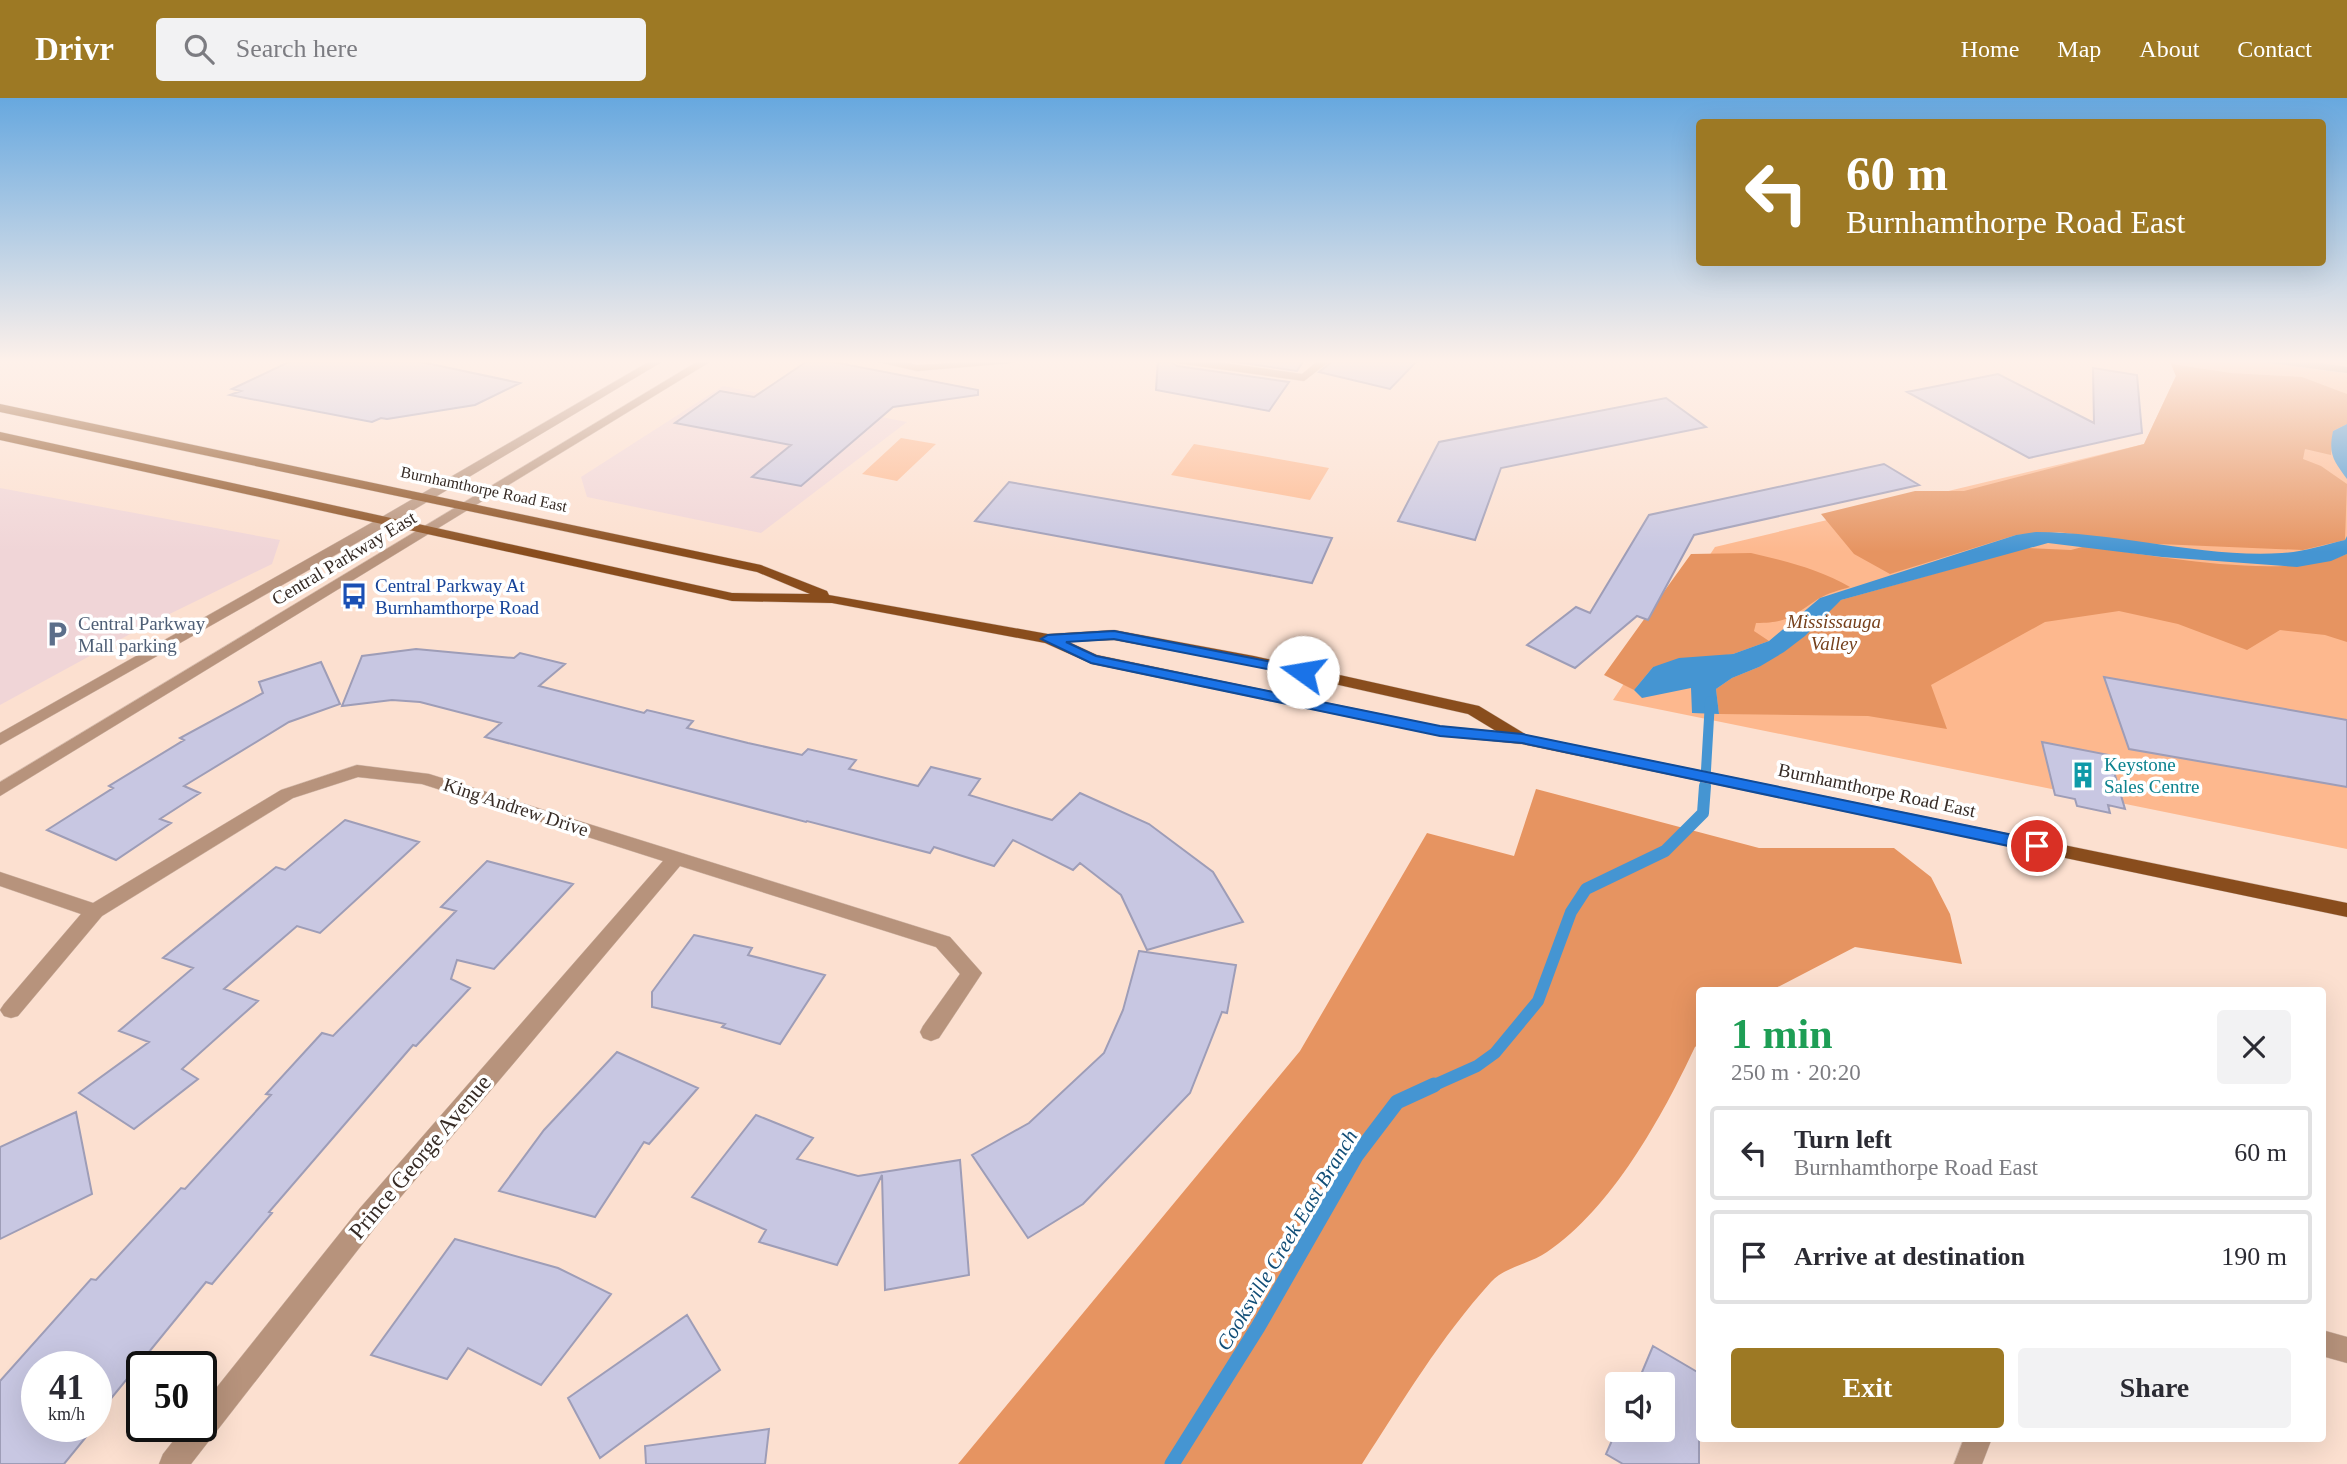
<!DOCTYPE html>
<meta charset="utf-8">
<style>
body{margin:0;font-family:Georgia,serif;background:#f2f2f3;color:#2b2b33;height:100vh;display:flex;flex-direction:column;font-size:26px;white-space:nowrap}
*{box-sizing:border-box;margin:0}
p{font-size:23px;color:#7c7c81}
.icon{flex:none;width:38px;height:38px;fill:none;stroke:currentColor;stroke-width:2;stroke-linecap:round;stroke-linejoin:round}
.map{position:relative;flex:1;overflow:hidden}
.panel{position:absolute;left:1696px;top:889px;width:630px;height:455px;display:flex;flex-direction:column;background:#fff;border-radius:7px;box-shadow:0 7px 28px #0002}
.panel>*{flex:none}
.top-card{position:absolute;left:1696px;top:21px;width:630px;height:147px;border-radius:7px;box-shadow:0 7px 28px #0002;background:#9d7924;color:#fff;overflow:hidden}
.controls{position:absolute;left:1605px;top:1274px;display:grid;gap:14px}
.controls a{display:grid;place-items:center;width:70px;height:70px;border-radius:7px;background:#fff;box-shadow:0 7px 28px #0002;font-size:35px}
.speed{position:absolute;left:21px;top:1253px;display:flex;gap:14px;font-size:35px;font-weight:700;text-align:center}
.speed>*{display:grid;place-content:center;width:91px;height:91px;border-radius:50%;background:#fff;box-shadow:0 7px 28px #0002;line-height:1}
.speed small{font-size:18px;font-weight:400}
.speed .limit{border:4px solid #111;border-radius:10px;background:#fff;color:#111}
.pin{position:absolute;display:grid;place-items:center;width:60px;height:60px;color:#fff;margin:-30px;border:4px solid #fff;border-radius:50%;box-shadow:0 2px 7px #0007}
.me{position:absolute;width:77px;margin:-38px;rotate:283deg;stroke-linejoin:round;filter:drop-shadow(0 0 5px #0008)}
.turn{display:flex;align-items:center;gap:24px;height:147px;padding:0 35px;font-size:32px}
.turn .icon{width:91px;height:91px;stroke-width:2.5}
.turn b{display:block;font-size:49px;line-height:60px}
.round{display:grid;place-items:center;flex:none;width:74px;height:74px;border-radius:7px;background:#f2f2f3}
.summary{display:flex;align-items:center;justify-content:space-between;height:119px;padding:0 35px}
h1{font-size:42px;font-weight:600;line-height:52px;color:#1e9e55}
.action{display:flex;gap:14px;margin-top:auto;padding:14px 35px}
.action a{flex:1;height:80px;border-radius:7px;background:#9d7924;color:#fff;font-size:28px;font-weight:600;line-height:80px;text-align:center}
.action a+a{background:#f2f2f3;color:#2b2b33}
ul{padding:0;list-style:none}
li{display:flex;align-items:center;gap:21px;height:94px;margin:0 14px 10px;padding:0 21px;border:4px solid #e1e1e2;border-radius:7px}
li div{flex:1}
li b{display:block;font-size:26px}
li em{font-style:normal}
header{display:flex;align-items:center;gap:42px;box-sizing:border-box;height:98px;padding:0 35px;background:#9d7924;color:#fff}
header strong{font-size:33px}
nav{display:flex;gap:38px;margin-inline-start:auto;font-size:24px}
.search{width:490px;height:63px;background:#f2f2f3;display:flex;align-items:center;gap:18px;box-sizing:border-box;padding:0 24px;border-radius:7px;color:#7c7c81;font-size:26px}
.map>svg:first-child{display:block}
.commercial{fill:#f0d5d7}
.green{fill:#fdb88e}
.forest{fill:#e69461}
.water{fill:#4595d2}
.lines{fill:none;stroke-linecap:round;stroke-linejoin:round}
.stream-far2{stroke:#4595d2;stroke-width:10}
.stream-far1{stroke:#4595d2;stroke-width:12}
.stream{stroke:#4595d2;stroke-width:15}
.building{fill:#c8c7e2;stroke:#9e9db7;stroke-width:2}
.minor-casing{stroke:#d8bfb1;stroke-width:1}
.major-casing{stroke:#d8bfb1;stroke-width:1}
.minor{fill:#b7937c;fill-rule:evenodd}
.major{fill:#894d1d;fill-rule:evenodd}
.route{fill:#1a73e8;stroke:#114b97;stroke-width:2}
.labels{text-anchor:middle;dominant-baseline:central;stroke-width:7;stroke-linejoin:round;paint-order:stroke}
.far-street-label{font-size:16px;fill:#362b25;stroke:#fff}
.street-label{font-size:19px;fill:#362b25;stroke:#fff}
.transit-label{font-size:19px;fill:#164399;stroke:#fff;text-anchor:start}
.park-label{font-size:19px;font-style:italic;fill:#76401b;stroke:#fff}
.service-label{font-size:19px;fill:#4e5e75;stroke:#fff;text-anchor:start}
.culture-label{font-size:19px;fill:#0d838f;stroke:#fff;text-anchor:start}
.water-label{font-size:21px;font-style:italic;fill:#124e77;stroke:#fff}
.near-street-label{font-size:23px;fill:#362b25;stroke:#fff}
</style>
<header>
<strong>Drivr</strong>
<div class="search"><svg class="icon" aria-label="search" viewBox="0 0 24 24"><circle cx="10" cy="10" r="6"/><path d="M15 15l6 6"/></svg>Search here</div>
<nav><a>Home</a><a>Map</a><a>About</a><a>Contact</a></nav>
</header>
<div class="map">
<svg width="2347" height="1366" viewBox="0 0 2347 1366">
<rect width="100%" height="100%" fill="#fce0d0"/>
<path class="commercial" d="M 723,288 L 907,324 L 761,435 L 587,399 L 581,379 Z
M 0,390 L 280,442 L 272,466 L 143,529 L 0,607 Z"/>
<path class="green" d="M 2169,262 L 2347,262 L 2347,751 L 1613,602 L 1715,449 L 2144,346 L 2176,278 Z
M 901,340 L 936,346 L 897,383 L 862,376 Z
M 1194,346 L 1329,370 L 1310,402 L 1171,377 Z"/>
<path class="forest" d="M 2171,266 L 2231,275 L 2302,279 L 2347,296 L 2347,326 L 2333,333 L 2331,357 L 2305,351 L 2303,361 L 2321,368 L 2347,386 L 2345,442 L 2303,452 L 2135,445 L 2059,434 L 2016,437 L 1890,476 L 1854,456 L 1821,416 L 1915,393 L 1964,393 L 2144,346 L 2176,278 Z
M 2086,448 C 2156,458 2284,483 2347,456 L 2347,544 L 2325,537 L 2280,532 L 2247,552 L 2178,526 L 2119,513 L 2045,524 L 1931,587 L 1947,631 L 1868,618 L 1719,616 L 1716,591 L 1732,580 L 1759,569 L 1841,502 L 2026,450 L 2071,452 Z
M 1751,455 C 1786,463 1819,471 1850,489 C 1840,492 1828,495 1818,501 C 1793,517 1790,525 1756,525 L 1754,533 L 1769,543 L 1733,556 L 1653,569 L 1634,592 L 1604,577 L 1691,456 Z
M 1536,691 L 1759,750 L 1894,750 L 1931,779 L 1950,816 L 1962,866 L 1855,849 L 1772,892 L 1699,892 L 1699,946 L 1695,949 C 1662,1019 1612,1110 1547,1154 C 1530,1166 1504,1169 1491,1184 C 1441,1239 1402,1304 1362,1366 L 958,1366 L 1300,953 L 1427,735 L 1514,758 Z"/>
<path class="water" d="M 2347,326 L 2347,381 C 2334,363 2328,357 2333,333 Z
M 2036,434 C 2118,434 2200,460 2282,455 C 2303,454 2324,447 2345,442 L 2347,438 L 2347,456 L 2331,463 L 2297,469 L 2162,459 L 2048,445 L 1841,502 L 1805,538 L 1784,554 L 1759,569 L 1732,580 L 1716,591 L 1719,616 L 1692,615 L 1691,590 L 1642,600 L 1634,592 L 1653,569 L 1679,560 L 1733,556 L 1769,543 L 1820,500 L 2016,437 Z"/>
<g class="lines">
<path class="stream-far2" d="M 1705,689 L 1710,603"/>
<path class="stream-far1" d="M 1430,989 L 1477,968 L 1495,955 L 1538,903 L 1571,814 L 1586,791 L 1665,753 L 1703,715 L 1705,688"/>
<path class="stream" d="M 1172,1366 L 1258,1229 L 1356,1058 L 1397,1004 L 1434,987"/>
</g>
<path class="building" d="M 293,262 L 412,262 L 520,285 L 475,307 L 387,321 L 381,320 L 372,324 L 230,297 L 241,293 L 232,291 Z
M 809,262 L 823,262 L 978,292 L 978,297 L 893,309 L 801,388 L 752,379 L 791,347 L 675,325 L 720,293 L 754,299 Z
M 1158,262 L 1169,262 L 1177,268 L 1289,284 L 1269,313 L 1156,292 Z
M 1223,262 L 1304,262 L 1297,273 Z
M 1334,262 L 1418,262 L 1390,291 L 1319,274 Z
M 2093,270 L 2137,277 L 2142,335 L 2029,360 L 1907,294 L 1998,276 L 2094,325 Z
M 1666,300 L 1706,329 L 1501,370 L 1475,442 L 1398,423 L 1439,344 Z
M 1884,366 L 1919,387 L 1694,437 L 1648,522 L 1637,518 L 1575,570 L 1527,547 L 1576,509 L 1590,515 L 1649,417 Z
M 1009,384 L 1332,440 L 1312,485 L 975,423 Z
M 416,551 L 514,560 L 520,555 L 565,566 L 539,588 L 644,615 L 647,612 L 693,623 L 687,630 L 748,645 L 802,657 L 808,651 L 856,662 L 849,671 L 918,688 L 931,669 L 980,681 L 969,697 L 1052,722 L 1080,695 L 1149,726 L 1213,774 L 1243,824 L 1147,852 L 1121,797 L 1080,765 L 1073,772 L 1013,742 L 994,768 L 934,749 L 930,755 L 807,723 L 806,724 L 485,639 L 501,625 L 420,604 L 392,602 L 342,608 L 362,558 Z
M 321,564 L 340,606 L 289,624 L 184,688 L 200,695 L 160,721 L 171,725 L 116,762 L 47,732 L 113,690 L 109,688 L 184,642 L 180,640 L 263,595 L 259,584 Z
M 2104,579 L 2347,622 L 2347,689 L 2129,651 Z
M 2042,644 L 2109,657 L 2125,711 L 2108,707 L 2110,715 L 2077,708 L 2075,701 L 2055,697 Z
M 345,722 L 419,744 L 320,835 L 297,828 L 224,891 L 258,903 L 182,971 L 198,981 L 134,1031 L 79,995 L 149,944 L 119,933 L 193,870 L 163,860 L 276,769 L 285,772 Z
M 487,763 L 573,786 L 494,871 L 457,862 L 451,881 L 470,890 L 416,948 L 413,947 L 269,1114 L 272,1115 L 212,1186 L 206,1184 L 96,1319 L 96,1269 L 37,1269 L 37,1328 L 95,1328 L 64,1366 L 0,1366 L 0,1283 L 91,1181 L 96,1182 L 181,1090 L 185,1091 L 271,997 L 266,996 L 322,935 L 333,938 L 456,813 L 441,809 Z
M 694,837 L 752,850 L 748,857 L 825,877 L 780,946 L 722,929 L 725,926 L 652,909 L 652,894 Z
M 1139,853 L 1236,867 L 1227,915 L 1222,914 L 1190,995 L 1083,1106 L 1028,1140 L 972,1057 L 1029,1025 L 1104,955 L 1123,912 Z
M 617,954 L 698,990 L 649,1046 L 644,1044 L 595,1119 L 499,1093 L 544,1032 Z
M 76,1014 L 92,1096 L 0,1141 L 0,1049 Z
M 756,1017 L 813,1040 L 797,1061 L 858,1078 L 960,1062 L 969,1177 L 885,1192 L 882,1077 L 837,1167 L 759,1144 L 766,1132 L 692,1099 Z
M 455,1141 L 558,1170 L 611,1196 L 541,1287 L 468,1250 L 447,1281 L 371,1257 Z
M 687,1217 L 720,1272 L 600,1360 L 568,1300 Z
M 1653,1248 L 1699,1275 L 1699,1366 L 1623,1366 L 1606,1356 L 1617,1331 L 1662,1332 L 1662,1286 L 1637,1286 Z
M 769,1331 L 765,1366 L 646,1366 L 645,1348 Z"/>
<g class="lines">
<g class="minor-casing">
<path id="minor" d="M 652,262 L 665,262 L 390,426 L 0,647 L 0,635 L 380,420 Z
M 700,262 L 713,262 L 0,698 L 0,684 Z
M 870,262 L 894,262 L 917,267 L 1016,262 L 1011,265 L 917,273 Z
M 1172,262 L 1202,262 L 1302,276 L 1319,262 L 1331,262 L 1304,283 L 1177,265 Z
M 2266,262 L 2298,262 L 2347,269 L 2347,275 L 2271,265 Z
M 357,667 L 429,676 L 950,839 L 982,875 L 939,940 L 931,943 L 923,940 L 920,934 L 923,928 L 960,876 L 936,849 L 680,768 L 378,1126 L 191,1366 L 159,1366 L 163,1356 L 185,1328 L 201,1328 L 201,1309 L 360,1110 L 663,763 L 422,686 L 358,679 L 293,700 L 102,818 L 18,918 L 11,920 L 4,918 L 0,912 L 4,906 L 81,816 L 0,788 L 0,774 L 93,805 L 281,692 Z
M 2322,1232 L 2347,1239 L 2347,1265 L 2322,1258 Z
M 1964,1340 L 1992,1340 L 1982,1366 L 1954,1366 Z"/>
</g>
<g class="major-casing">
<path id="major" d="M 0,306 L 761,467 L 827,493 L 829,497 L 1048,536 L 1114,532 L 1254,558 L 1479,608 L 1527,637 L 2347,805 L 2347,819 L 1522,646 L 1440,638 L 1092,566 L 1045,545 L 832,505 L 732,503 L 0,342 L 0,334 L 732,495 L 810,496 L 757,474 L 0,314 ZM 1114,542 L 1254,568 L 1468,616 L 1496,633 L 1440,628 L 1097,557 L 1069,544 Z"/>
</g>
<use href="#minor" class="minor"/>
<use href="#major" class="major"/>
</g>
<linearGradient id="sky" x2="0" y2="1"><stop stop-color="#67a8df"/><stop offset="0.58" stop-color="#fef1ea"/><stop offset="1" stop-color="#fef1ea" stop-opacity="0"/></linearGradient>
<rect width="2347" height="454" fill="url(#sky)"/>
<path class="route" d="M 1114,533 L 1303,570 L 1310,574 L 1303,578 L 1114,541 L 1066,544 L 1096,558 L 1440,628 L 1522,636 L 2037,742 L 2046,748 L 2037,754 L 1522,645 L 1440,638 L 1091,565 L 1041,541 L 1048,537 Z"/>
<defs>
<g id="bus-bare" transform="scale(2.1)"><path d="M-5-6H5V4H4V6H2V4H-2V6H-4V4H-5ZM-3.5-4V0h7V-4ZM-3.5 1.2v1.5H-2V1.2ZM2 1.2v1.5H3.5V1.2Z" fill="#1a4fb4" stroke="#fff" stroke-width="2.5" paint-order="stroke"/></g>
<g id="parking-bare" transform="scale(2.1)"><path d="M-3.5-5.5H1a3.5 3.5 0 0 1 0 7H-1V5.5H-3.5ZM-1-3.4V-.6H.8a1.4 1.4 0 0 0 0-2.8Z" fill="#5c6f8a" stroke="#fff" stroke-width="2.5" paint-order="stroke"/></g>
<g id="building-bare" transform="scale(2.1)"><path d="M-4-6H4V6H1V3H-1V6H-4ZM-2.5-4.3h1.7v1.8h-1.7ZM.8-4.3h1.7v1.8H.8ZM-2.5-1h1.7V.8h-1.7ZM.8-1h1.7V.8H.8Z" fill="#0f9aa8" stroke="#fff" stroke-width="2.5" paint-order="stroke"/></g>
</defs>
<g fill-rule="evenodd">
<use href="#bus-bare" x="354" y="498"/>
<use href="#parking-bare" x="57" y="536"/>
<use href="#building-bare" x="2083" y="677"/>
</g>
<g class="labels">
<g class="far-street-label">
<text transform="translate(484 391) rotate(12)">Burnhamthorpe Road East</text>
</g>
<g class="street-label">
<text transform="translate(344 460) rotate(-31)">Central Parkway East</text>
<text transform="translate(1877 692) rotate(12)">Burnhamthorpe Road East</text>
<text transform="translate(516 709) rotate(18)">King Andrew Drive</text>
</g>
<g class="transit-label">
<text x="375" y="487">Central Parkway At<tspan x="375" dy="22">Burnhamthorpe Road</tspan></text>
</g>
<g class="park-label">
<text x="1834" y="523">Mississauga<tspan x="1834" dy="22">Valley</tspan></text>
</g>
<g class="service-label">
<text x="78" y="525">Central Parkway<tspan x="78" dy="22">Mall parking</tspan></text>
</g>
<g class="culture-label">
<text x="2104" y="666">Keystone<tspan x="2104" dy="22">Sales Centre</tspan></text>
</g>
<g class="water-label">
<text transform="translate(1287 1142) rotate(-59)">Cooksville Creek East Branch</text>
</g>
<g class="near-street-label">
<text transform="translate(420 1059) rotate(-50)">Prince George Avenue</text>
</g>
</g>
</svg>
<div class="controls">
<a><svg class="icon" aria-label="sound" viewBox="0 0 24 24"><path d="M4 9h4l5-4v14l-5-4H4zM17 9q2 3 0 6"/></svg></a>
</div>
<div class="speed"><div>41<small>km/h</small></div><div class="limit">50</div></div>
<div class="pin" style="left:2037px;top:748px;background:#d93025"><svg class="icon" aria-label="arrive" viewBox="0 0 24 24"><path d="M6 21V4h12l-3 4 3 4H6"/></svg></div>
<svg class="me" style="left:1303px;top:574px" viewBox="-20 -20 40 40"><circle r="19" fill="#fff"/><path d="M0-13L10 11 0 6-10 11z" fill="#1a73e8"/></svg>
<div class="top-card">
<div class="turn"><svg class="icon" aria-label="left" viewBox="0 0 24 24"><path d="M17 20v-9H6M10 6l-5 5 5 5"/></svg><div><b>60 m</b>Burnhamthorpe Road East</div></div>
</div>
<section class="panel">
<div class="summary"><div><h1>1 min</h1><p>250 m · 20:20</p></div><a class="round"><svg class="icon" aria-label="close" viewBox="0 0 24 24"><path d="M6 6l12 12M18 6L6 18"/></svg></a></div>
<ul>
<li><svg class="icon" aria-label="left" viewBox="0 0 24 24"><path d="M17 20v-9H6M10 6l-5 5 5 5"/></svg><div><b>Turn left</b><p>Burnhamthorpe Road East</p></div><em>60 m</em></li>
<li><svg class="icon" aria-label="arrive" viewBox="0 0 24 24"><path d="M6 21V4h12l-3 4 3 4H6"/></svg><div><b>Arrive at destination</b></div><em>190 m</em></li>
</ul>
<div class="action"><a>Exit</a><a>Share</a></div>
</section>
</div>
